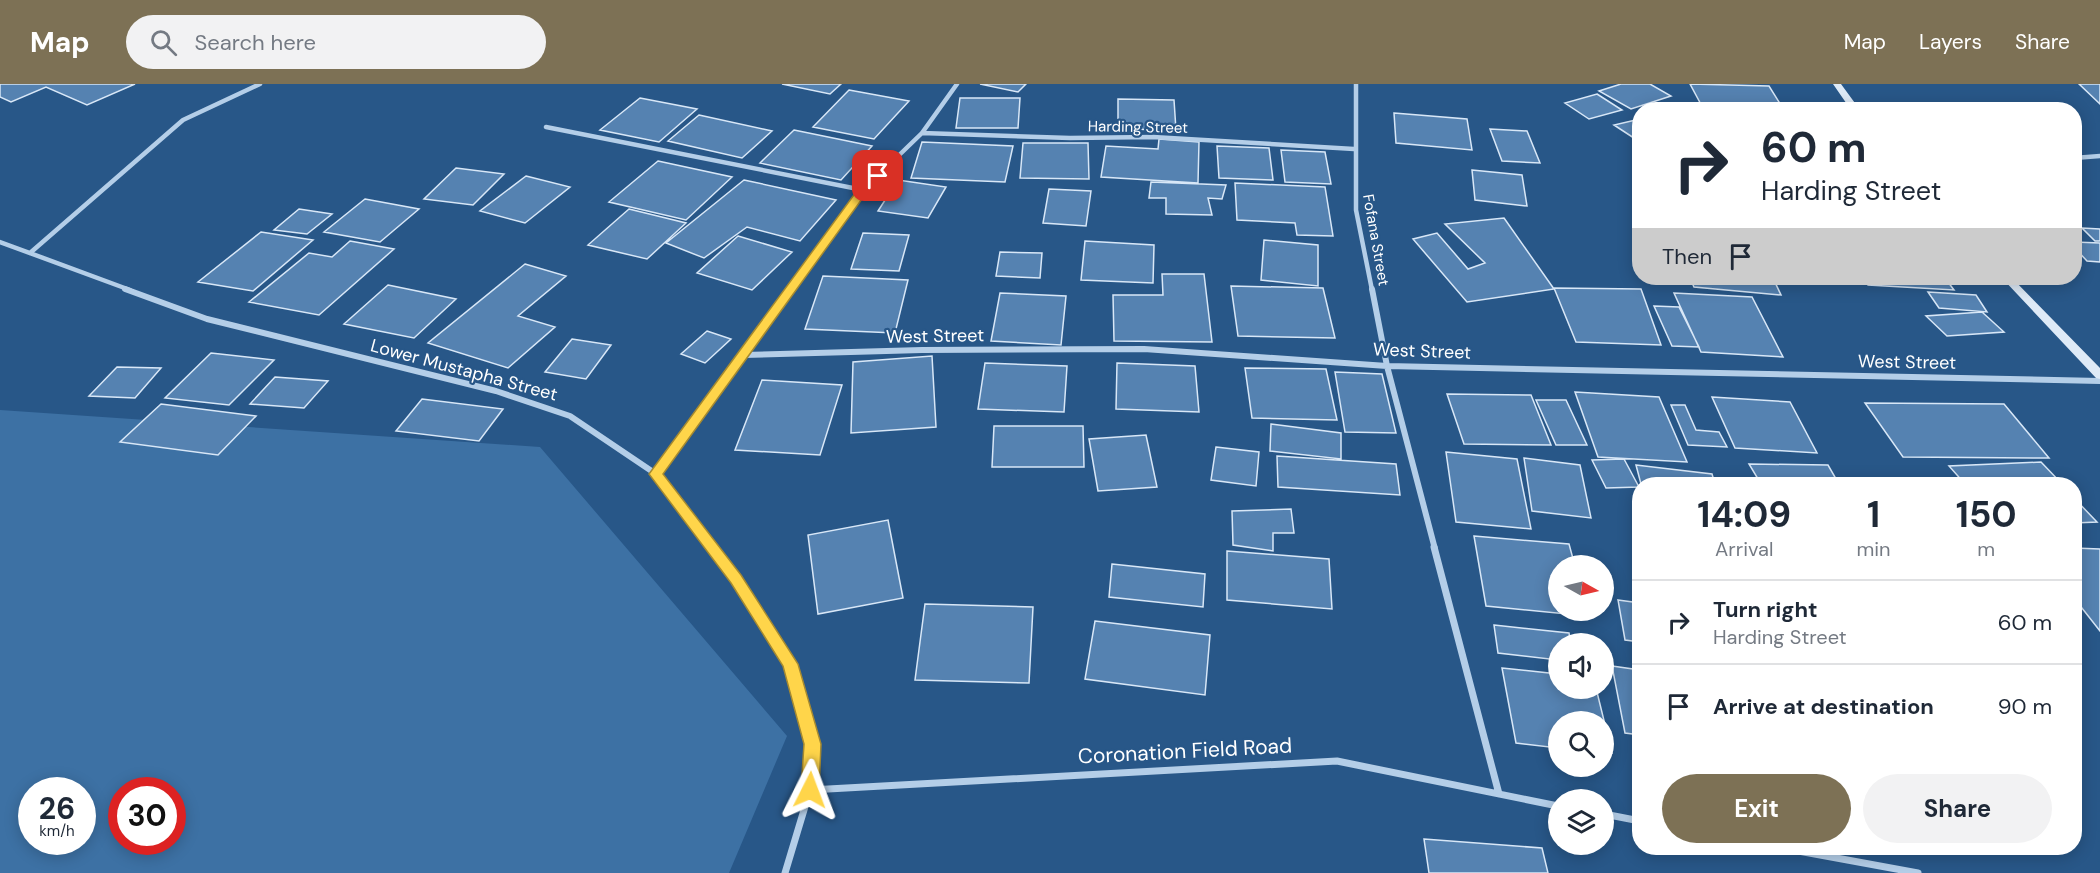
<!DOCTYPE html>
<style>
body{margin:0;font-family:"DM Sans",sans-serif;background:#f2f2f3;color:#1f2937;height:100vh;display:flex;flex-direction:column;font-size:22px;white-space:nowrap}
*{box-sizing:border-box;margin:0}
p{font-size:20px;color:#747a83}
.icon{flex:none;width:33px;height:33px;fill:none;stroke:currentColor;stroke-width:2;stroke-linecap:round;stroke-linejoin:round}
.map{position:relative;flex:1;overflow:hidden}
.details{position:absolute;left:1632px;top:393px;width:450px;height:378px;display:flex;flex-direction:column;background:#fff;border-radius:24px;box-shadow:0 3px 15px #0003}
.details>*{flex:none}
.banner{position:absolute;left:1632px;top:18px;width:450px;height:183px;border-radius:24px;box-shadow:0 3px 15px #0003;background:#fff;color:#1f2937;overflow:hidden}
.needle{width:39px;rotate:98deg}
.controls{position:absolute;left:1548px;top:471px;display:grid;gap:12px}
.controls a{display:grid;place-items:center;width:66px;height:66px;border-radius:50%;background:#fff;box-shadow:0 3px 15px #0003;font-size:30px}
.speed{position:absolute;left:18px;top:693px;display:flex;gap:12px;font-size:30px;font-weight:700;text-align:center}
.speed>*{display:grid;place-content:center;width:78px;height:78px;border-radius:50%;background:#fff;box-shadow:0 3px 15px #0003;line-height:1}
.speed small{font-size:15px;font-weight:400}
.speed .limit{border:9px solid #d22;background:#fff;color:#111}
.pin{position:absolute;display:grid;place-items:center;width:51px;height:51px;color:#fff;margin:-26px;border-radius:12px;box-shadow:0 3px 9px #0006}
.me{position:absolute;width:66px;margin:-33px;rotate:3deg;stroke-linejoin:round;filter:drop-shadow(0 0 4px #0008)}
.turn{display:flex;align-items:center;gap:21px;height:126px;padding:0 30px;font-size:27px}
.turn .icon{width:78px;height:78px;stroke-width:2.5}
.turn b{display:block;font-size:42px;line-height:51px}
.then{display:flex;align-items:center;height:57px;padding:0 30px;background:#0003;gap:12px;font-size:22px}
.eta{display:flex;justify-content:space-evenly;align-items:center;height:102px;text-align:center}
.eta b{font-size:36px;font-weight:700;line-height:42px}
.button{display:flex;gap:12px;margin-top:auto;padding:12px 30px}
.button a{flex:1;height:69px;border-radius:36px;background:#7d7155;color:#fff;font-size:24px;font-weight:700;line-height:69px;text-align:center}
.button a+a{background:#f2f2f3;color:#1f2937}
ul{padding:0;list-style:none}
li{display:flex;align-items:center;gap:18px;height:84px;padding:0 30px;border-top:2px solid #e0e1e3}
li div{flex:1}
li b{display:block;font-size:22px}
li em{font-style:normal}
header{display:flex;align-items:center;gap:36px;box-sizing:border-box;height:84px;padding:0 30px;background:#7d7155;color:#fff}
header strong{font-size:28px}
nav{display:flex;gap:33px;margin-inline-start:auto;font-size:21px}
.search{width:420px;height:54px;background:#f2f2f3;display:flex;align-items:center;gap:15px;box-sizing:border-box;padding:0 21px;border-radius:33px;color:#747a83;font-size:22px}
.map>svg:first-child{display:block}
.green{fill:#3d71a4;fill-rule:evenodd}
.building{fill:#5582b1;stroke:#d8e7f7;stroke-width:1.5}
.lines{fill:none;stroke-linecap:round;stroke-linejoin:round}
.street-far2{stroke:#b4cee8;stroke-width:4.5}
.street-far1{stroke:#b4cee8;stroke-width:6}
.street{stroke:#b4cee8;stroke-width:7}
.secondary{fill:#deeaf7;fill-rule:evenodd}
.route{fill:#ffd54a;stroke:#a68a30;stroke-width:1.5}
.labels{text-anchor:middle;dominant-baseline:central;stroke-width:4.5;stroke-linejoin:round;paint-order:stroke}
.far-street-label{font-size:15px;fill:#fff;stroke:#285788}
.street-label{font-size:18px;fill:#fff;stroke:#285788}
.near-street-label{font-size:21px;fill:#fff;stroke:#285788}
</style>
<header>
<strong>Map</strong>
<div class="search"><svg class="icon" aria-label="search" viewBox="0 0 24 24"><circle cx="10" cy="10" r="6"/><path d="M15 15l6 6"/></svg>Search here</div>
<nav><a>Map</a><a>Layers</a><a>Share</a></nav>
</header>
<div class="map">
<svg width="2100" height="789" viewBox="0 0 2100 789">
<rect width="100%" height="100%" fill="#285788"/>
<path class="green" d="M 0,326 L 540,363 L 787,652 L 729,789 L 0,789 ZM 32,706 L 82,706 L 82,758 L 32,758 ZM 122,706 L 172,706 L 172,758 L 122,758 Z"/>
<path class="building" d="M 0,0 L 135,0 L 87,21 L 46,3 L 11,18 L 0,13 Z
M 782,0 L 841,0 L 830,10 Z
M 980,0 L 1026,0 L 1018,8 Z
M 1621,0 L 1650,0 L 1671,12 L 1631,25 L 1599,7 Z
M 1690,0 L 1769,2 L 1784,26 L 1704,26 Z
M 2079,0 L 2100,0 L 2100,20 Z
M 849,6 L 909,17 L 874,55 L 813,43 Z
M 1597,10 L 1622,26 L 1589,35 L 1565,19 Z
M 640,14 L 697,25 L 659,58 L 600,46 Z
M 960,14 L 1020,14 L 1018,44 L 956,44 Z
M 1118,15 L 1174,16 L 1176,46 L 1118,45 Z
M 1394,29 L 1467,35 L 1472,66 L 1396,59 Z
M 699,31 L 772,47 L 742,74 L 668,57 Z
M 1640,35 L 1640,58 L 1614,41 Z
M 1490,45 L 1527,47 L 1540,79 L 1502,77 Z
M 794,46 L 872,62 L 841,96 L 760,79 Z
M 1159,55 L 1199,58 L 1198,99 L 1101,93 L 1106,62 L 1158,65 Z
M 922,58 L 1013,62 L 1005,98 L 911,94 Z
M 1023,59 L 1088,59 L 1089,95 L 1020,94 Z
M 1217,62 L 1269,64 L 1273,96 L 1219,94 Z
M 1281,66 L 1325,68 L 1331,100 L 1285,98 Z
M 658,77 L 732,93 L 686,136 L 609,118 Z
M 456,84 L 504,90 L 473,121 L 424,115 Z
M 1472,86 L 1522,91 L 1527,122 L 1475,116 Z
M 526,92 L 570,103 L 525,139 L 480,127 Z
M 744,96 L 836,116 L 800,157 L 747,143 L 704,174 L 666,159 Z
M 898,96 L 946,103 L 928,134 L 878,127 Z
M 1151,98 L 1226,101 L 1222,115 L 1208,114 L 1212,131 L 1166,130 L 1166,114 L 1149,114 Z
M 1235,99 L 1325,103 L 1333,152 L 1297,151 L 1295,139 L 1237,136 Z
M 1049,105 L 1091,107 L 1086,142 L 1043,139 Z
M 365,115 L 419,125 L 380,158 L 324,148 Z
M 299,125 L 332,130 L 307,150 L 274,146 Z
M 629,125 L 686,139 L 647,175 L 588,161 Z
M 1504,134 L 1554,205 L 1467,218 L 1413,155 L 1437,149 L 1468,185 L 1485,179 L 1445,140 Z
M 2082,144 L 2100,145 L 2100,157 L 2095,157 Z
M 261,148 L 313,156 L 253,207 L 198,198 Z
M 863,149 L 909,151 L 899,187 L 851,185 Z
M 738,152 L 792,168 L 752,206 L 697,189 Z
M 1264,156 L 1318,161 L 1318,202 L 1261,196 Z
M 350,157 L 394,165 L 319,231 L 249,218 L 309,169 L 332,173 Z
M 1085,157 L 1154,161 L 1153,199 L 1081,196 Z
M 2074,158 L 2100,159 L 2100,178 L 2087,177 L 2074,163 Z
M 1000,168 L 1042,169 L 1040,194 L 996,192 Z
M 525,180 L 566,192 L 518,232 L 555,243 L 508,284 L 428,259 Z
M 1162,190 L 1204,190 L 1212,258 L 1114,257 L 1113,211 L 1163,211 Z
M 823,192 L 908,196 L 895,249 L 805,245 Z
M 1690,194 L 1773,194 L 1781,211 L 1694,203 Z
M 1863,194 L 1945,194 L 1954,206 L 1868,201 Z
M 388,201 L 456,215 L 414,254 L 344,240 Z
M 1231,202 L 1323,204 L 1335,254 L 1238,252 Z
M 1554,204 L 1641,205 L 1661,261 L 1576,258 Z
M 1928,208 L 1976,211 L 1987,228 L 1939,224 Z
M 1000,209 L 1066,212 L 1061,261 L 991,257 Z
M 1674,209 L 1752,213 L 1783,273 L 1701,268 Z
M 1654,222 L 1679,223 L 1699,263 L 1672,262 Z
M 1982,228 L 2004,248 L 1947,252 L 1926,232 Z
M 707,247 L 731,255 L 705,279 L 681,270 Z
M 572,255 L 611,261 L 586,295 L 545,288 Z
M 211,269 L 274,276 L 229,321 L 165,314 Z
M 932,272 L 936,343 L 851,349 L 853,278 Z
M 985,279 L 1067,282 L 1064,328 L 978,325 Z
M 1117,279 L 1195,282 L 1199,328 L 1116,325 Z
M 117,283 L 161,284 L 135,314 L 89,312 Z
M 1245,284 L 1326,285 L 1337,336 L 1252,334 Z
M 1335,288 L 1382,290 L 1396,349 L 1345,348 Z
M 275,293 L 328,297 L 304,324 L 250,320 Z
M 762,296 L 842,301 L 820,371 L 735,366 Z
M 1575,308 L 1659,313 L 1687,378 L 1598,373 Z
M 1447,310 L 1531,311 L 1551,361 L 1464,360 Z
M 1712,313 L 1790,318 L 1817,369 L 1735,364 Z
M 422,315 L 503,325 L 479,357 L 396,347 Z
M 1536,316 L 1566,316 L 1587,361 L 1556,361 Z
M 1865,319 L 2004,320 L 2049,374 L 1903,373 Z
M 161,320 L 256,332 L 218,371 L 120,358 Z
M 1671,321 L 1685,321 L 1696,346 L 1719,348 L 1727,363 L 1688,361 Z
M 1271,340 L 1341,349 L 1341,375 L 1270,367 Z
M 994,342 L 1083,342 L 1084,383 L 992,383 Z
M 1146,351 L 1157,403 L 1098,407 L 1089,355 Z
M 1216,363 L 1259,368 L 1256,402 L 1211,396 Z
M 1446,368 L 1517,375 L 1531,445 L 1456,438 Z
M 1277,372 L 1396,380 L 1400,411 L 1278,403 Z
M 1524,374 L 1580,381 L 1591,434 L 1532,427 Z
M 1624,375 L 1639,403 L 1606,404 L 1592,376 Z
M 2041,378 L 2062,400 L 1965,400 L 1949,382 Z
M 1749,380 L 1828,381 L 1839,400 L 1761,400 Z
M 1636,381 L 1712,390 L 1715,400 L 1641,400 Z
M 2074,414 L 2097,438 L 2074,439 Z
M 1291,425 L 1294,449 L 1273,449 L 1273,467 L 1233,461 L 1232,427 Z
M 888,436 L 903,514 L 818,530 L 808,451 Z
M 1474,452 L 1569,460 L 1575,482 L 1558,482 L 1558,526 L 1586,526 L 1587,532 L 1486,522 Z
M 2074,464 L 2100,465 L 2100,547 L 2074,514 Z
M 1227,467 L 1329,475 L 1332,525 L 1227,516 Z
M 1112,480 L 1205,490 L 1203,523 L 1109,513 Z
M 1618,516 L 1640,519 L 1640,558 L 1625,556 Z
M 925,520 L 1033,523 L 1029,599 L 915,596 Z
M 1095,537 L 1210,551 L 1205,611 L 1085,595 Z
M 1494,541 L 1569,549 L 1571,560 L 1558,560 L 1558,576 L 1498,569 Z
M 1612,582 L 1640,586 L 1640,651 L 1625,649 Z
M 1502,584 L 1558,590 L 1558,604 L 1596,604 L 1612,669 L 1604,668 L 1604,638 L 1558,638 L 1558,664 L 1516,659 Z
M 1424,755 L 1542,764 L 1548,789 L 1429,789 Z"/>
<g class="lines">
<path class="street-far2" d="M 1356,0 L 1356,126 L 1372,206
M 546,43 L 863,106
M 922,49 L 1070,54 L 1153,53 L 1354,65
M 2074,74 L 2100,72
M 0,158 L 130,206
M 30,169 L 183,36 L 260,0
M 790,206 L 863,106 L 922,49 L 957,0"/>
<path class="street-far1" d="M 125,205 L 207,235 L 496,307 L 570,332 L 656,390 L 713,465
M 1372,205 L 1387,282 L 1435,465
M 743,271 L 922,266 L 1144,265 L 1387,282 L 2100,297
M 656,390 L 791,205"/>
<path class="street" d="M 712,463 L 736,495 L 791,580 L 813,660 L 810,706 L 785,789
M 1434,463 L 1499,710
M 810,706 L 1337,677 L 1558,722
M 1604,730 L 1640,737
M 1782,764 L 1918,789"/>
<path class="secondary" d="M 1833,0 L 1841,0 L 1860,26 L 1851,26 Z
M 2002,194 L 2012,194 L 2100,284 L 2100,295 L 2096,294 Z"/>
</g>
<path class="route" d="M 874,90 L 883,92 L 867,108 L 663,390 L 741,491 L 798,580 L 821,660 L 819,706 L 816,711 L 810,714 L 804,711 L 801,706 L 804,660 L 783,582 L 731,499 L 649,390 L 859,104 Z"/>
<g class="labels">
<g class="far-street-label">
<text transform="translate(1138 43) rotate(1)">Harding Street</text>
<text transform="translate(1376 156) rotate(80)">Fofana Street</text>
</g>
<g class="street-label">
<text transform="translate(935 252) rotate(-1)">West Street</text>
<text transform="translate(1422 267) rotate(2)">West Street</text>
<text transform="translate(1907 278) rotate(1)">West Street</text>
<text transform="translate(464 286) rotate(15)">Lower Mustapha Street</text>
</g>
<g class="near-street-label">
<text transform="translate(1185 667) rotate(-3)">Coronation Field Road</text>
</g>
</g>
</svg>
<div class="controls">
<a><svg class="needle" viewBox="-14 -14 28 28"><path d="M0-13l5 13h-10z" fill="#e53935"/><path d="M0 13l5-13h-10z" fill="#747a83"/></svg></a>
<a><svg class="icon" aria-label="sound" viewBox="0 0 24 24"><path d="M4 9h4l5-4v14l-5-4H4zM17 9q2 3 0 6"/></svg></a>
<a><svg class="icon" aria-label="search" viewBox="0 0 24 24"><circle cx="10" cy="10" r="6"/><path d="M15 15l6 6"/></svg></a>
<a><svg class="icon" aria-label="layers" viewBox="0 0 24 24"><path d="M12 4l9 5-9 5-9-5zM3 14l9 5 9-5"/></svg></a>
</div>
<div class="speed"><div>26<small>km/h</small></div><div class="limit">30</div></div>
<div class="pin" style="left:878px;top:92px;background:#d93025"><svg class="icon" aria-label="arrive" viewBox="0 0 24 24"><path d="M6 21V4h12l-3 4 3 4H6"/></svg></div>
<svg class="me" style="left:810px;top:706px" viewBox="-20 -20 40 40"><path d="M0-17L14 15 0 8-14 15z" fill="#ffd54a" stroke="#fff" stroke-width="4"/></svg>
<div class="banner">
<div class="turn"><svg class="icon" aria-label="right" viewBox="0 0 24 24"><path d="M7 20v-9h11M14 6l5 5-5 5"/></svg><div><b>60 m</b>Harding Street</div></div>
<div class="then">Then<svg class="icon" aria-label="arrive" viewBox="0 0 24 24"><path d="M6 21V4h12l-3 4 3 4H6"/></svg></div>
</div>
<section class="details">
<div class="eta">
<div><b>14:09</b><p>Arrival</p></div>
<div><b>1</b><p>min</p></div>
<div><b>150</b><p>m</p></div>
</div>
<ul>
<li><svg class="icon" aria-label="right" viewBox="0 0 24 24"><path d="M7 20v-9h11M14 6l5 5-5 5"/></svg><div><b>Turn right</b><p>Harding Street</p></div><em>60 m</em></li>
<li><svg class="icon" aria-label="arrive" viewBox="0 0 24 24"><path d="M6 21V4h12l-3 4 3 4H6"/></svg><div><b>Arrive at destination</b></div><em>90 m</em></li>
</ul>
<div class="button"><a>Exit</a><a>Share</a></div>
</section>
</div>
